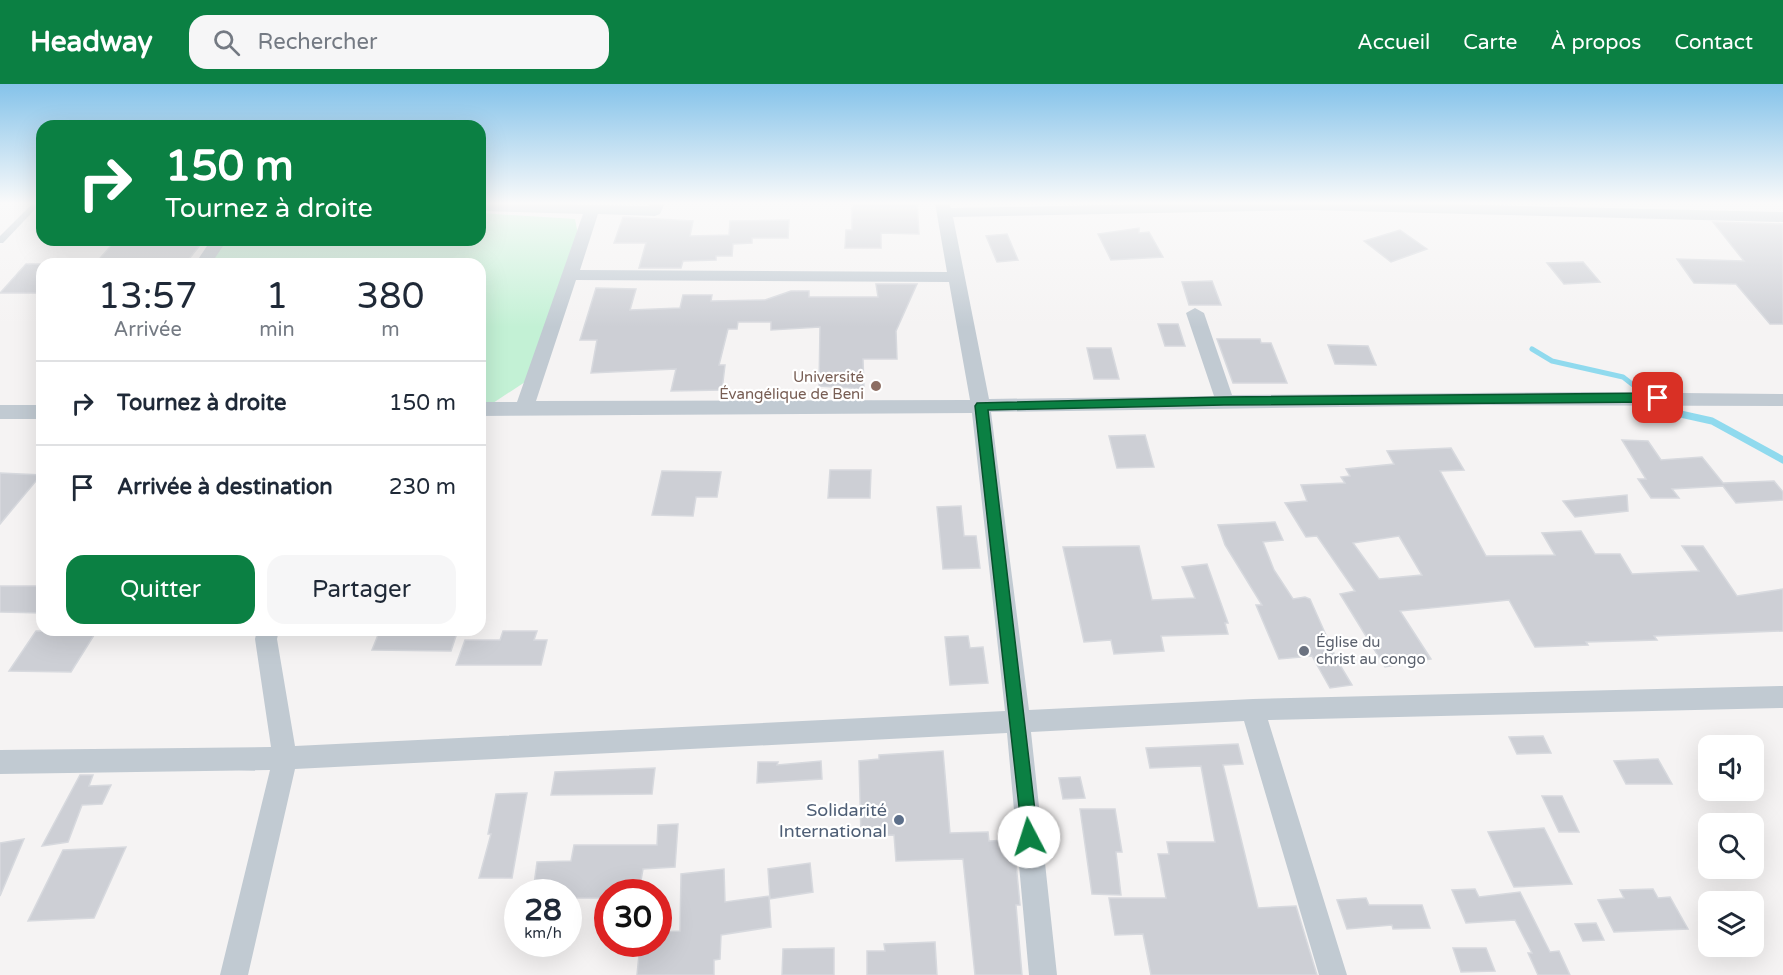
<!DOCTYPE html>
<html lang="fr">
<meta charset="utf-8">
<style>
body{margin:0;font-family:"Varela Round",sans-serif;background:#f6f6f7;color:#1f2937;height:100vh;display:flex;flex-direction:column;font-size:22px;white-space:nowrap}
*{box-sizing:border-box;margin:0}
p{font-size:20px;color:#747a83}
.icon{flex:none;width:33px;height:33px;fill:none;stroke:currentColor;stroke-width:2;stroke-linecap:round;stroke-linejoin:round}
.map{position:relative;flex:1;overflow:hidden}
.panel{position:absolute;left:36px;top:174px;width:450px;height:378px;display:flex;flex-direction:column;background:#fff;border-radius:18px;box-shadow:0 6px 24px #0002}
.panel>*{flex:none}
.banner{position:absolute;left:36px;top:36px;width:450px;height:126px;border-radius:18px;box-shadow:0 6px 24px #0002;background:#0b8043;color:#fff;overflow:hidden}
.controls{position:absolute;left:1698px;top:651px;display:grid;gap:12px}
.controls a{display:grid;place-items:center;width:66px;height:66px;border-radius:12px;background:#fff;box-shadow:0 6px 24px #0002;font-size:30px}
.speed{position:absolute;left:504px;top:795px;display:flex;gap:12px;font-size:30px;font-weight:700;text-align:center}
.speed>*{display:grid;place-content:center;width:78px;height:78px;border-radius:50%;background:#fff;box-shadow:0 6px 24px #0002;line-height:1}
.speed small{font-size:15px;font-weight:400}
.speed .limit{border:9px solid #d22;background:#fff;color:#111}
.pin{position:absolute;display:grid;place-items:center;width:51px;height:51px;color:#fff;margin:-26px;border-radius:12px;box-shadow:0 3px 9px #0006}
.me{position:absolute;width:66px;margin:-33px;rotate:355deg;stroke-linejoin:round;filter:drop-shadow(0 0 4px #0008)}
.turn{display:flex;align-items:center;gap:21px;height:126px;padding:0 30px;font-size:27px}
.turn .icon{width:78px;height:78px;stroke-width:2.5}
.turn b{display:block;font-size:42px;line-height:51px}
.eta{display:flex;justify-content:space-evenly;align-items:center;height:102px;text-align:center}
.eta b{font-size:36px;font-weight:600;line-height:42px}
.cta{display:flex;gap:12px;margin-top:auto;padding:12px 30px}
.cta a{flex:1;height:69px;border-radius:18px;background:#0b8043;color:#fff;font-size:24px;font-weight:600;line-height:69px;text-align:center}
.cta a+a{background:#f6f6f7;color:#1f2937}
ul{padding:0;list-style:none}
li{display:flex;align-items:center;gap:18px;height:84px;padding:0 30px;border-top:2px solid #e0e1e3}
li div{flex:1}
li b{display:block;font-size:22px}
li em{font-style:normal}
header{display:flex;align-items:center;gap:36px;box-sizing:border-box;height:84px;padding:0 30px;background:#0b8043;color:#fff}
header strong{font-size:28px}
nav{display:flex;gap:33px;margin-inline-start:auto;font-size:21px}
.search{width:420px;height:54px;background:#f6f6f7;display:flex;align-items:center;gap:15px;box-sizing:border-box;padding:0 21px;border-radius:18px;color:#747a83;font-size:22px}
.map>svg:first-child{display:block}
.green{fill:#c3f1d5}
.lines{fill:none;stroke-linecap:round;stroke-linejoin:round}
.stream-far1{stroke:#90daee;stroke-width:5}
.stream{stroke:#90daee;stroke-width:7}
.building{fill:#cdcfd5;stroke:#d7d9de;stroke-width:1.5;fill-rule:evenodd}
.service{fill:#c1cad2;fill-rule:evenodd}
.minor{fill:#c1cad2;fill-rule:evenodd}
.route{fill:#0b8043;stroke:#07532c;stroke-width:1.5}
.education-dot{fill:#8d6e63;stroke:#fff;stroke-width:2}
.worship-dot{fill:#6b7280;stroke:#fff;stroke-width:2}
.service-dot{fill:#5c6f8a;stroke:#fff;stroke-width:2}
.labels{text-anchor:middle;dominant-baseline:central;stroke-width:4.5;stroke-linejoin:round;paint-order:stroke}
.education-label{font-size:15px;fill:#785e54;stroke:#fff;text-anchor:end}
.worship-label{font-size:15px;fill:#5b616d;stroke:#fff;text-anchor:start}
.near-service-label{font-size:18px;fill:#4e5e75;stroke:#fff;text-anchor:end}
</style>
<header>
<strong>Headway</strong>
<div class="search"><svg class="icon" aria-label="search" viewBox="0 0 24 24"><circle cx="10" cy="10" r="6"/><path d="M15 15l6 6"/></svg>Rechercher</div>
<nav><a>Accueil</a><a>Carte</a><a>À propos</a><a>Contact</a></nav>
</header>
<div class="map">
<svg width="1783" height="891" viewBox="0 0 1783 891">
<rect width="100%" height="100%" fill="#f5f3f3"/>
<path class="green" d="M 480,129 L 575,135 L 578,151 L 525,298 L 493,319 L 480,318 L 480,180 L 206,180 L 223,156 L 480,156 Z"/>
<g class="lines">
<path class="stream-far1" d="M 1532,265 L 1552,277 L 1623,293 L 1664,325"/>
<path class="stream" d="M 1662,323 L 1667,327 L 1712,337 L 1783,376"/>
</g>
<path class="building" d="M 852,118 L 917,118 L 919,150 L 881,149 L 881,164 L 845,164 L 846,146 L 852,146 Z
M 623,133 L 693,137 L 690,152 L 729,151 L 730,137 L 789,136 L 788,154 L 752,154 L 752,159 L 733,160 L 732,172 L 716,172 L 716,176 L 683,177 L 681,184 L 639,184 L 646,159 L 614,159 Z
M 1713,138 L 1783,140 L 1783,240 L 1770,240 L 1736,200 L 1694,199 L 1677,175 L 1744,177 Z
M 1139,144 L 1139,149 L 1149,148 L 1163,173 L 1111,176 L 1098,150 Z
M 1400,146 L 1427,165 L 1391,178 L 1364,157 Z
M 1007,150 L 1018,176 L 997,178 L 986,152 Z
M 116,156 L 204,156 L 185,180 L 95,180 Z
M 1583,178 L 1600,198 L 1564,200 L 1547,179 Z
M 26,180 L 42,180 L 42,209 L 0,209 Z
M 1212,197 L 1221,221 L 1189,221 L 1182,198 Z
M 876,200 L 917,200 L 896,247 L 897,275 L 863,275 L 864,305 L 819,302 L 820,243 L 771,246 L 771,238 L 738,238 L 737,245 L 728,245 L 719,281 L 725,281 L 722,306 L 671,307 L 676,285 L 591,289 L 597,256 L 580,256 L 596,204 L 636,205 L 630,226 L 680,224 L 683,211 L 712,211 L 711,217 L 765,216 L 791,207 L 809,207 L 809,213 L 878,213 Z
M 1158,240 L 1178,240 L 1185,262 L 1165,262 Z
M 1217,255 L 1260,255 L 1261,259 L 1271,259 L 1287,299 L 1233,299 Z
M 1328,261 L 1368,262 L 1376,281 L 1335,280 Z
M 1087,264 L 1111,264 L 1119,295 L 1094,295 Z
M 1145,351 L 1154,383 L 1117,384 L 1109,352 Z
M 1622,356 L 1648,357 L 1661,376 L 1702,373 L 1723,399 L 1774,397 L 1783,408 L 1783,416 L 1736,419 L 1723,402 L 1672,405 L 1679,414 L 1651,414 L 1638,395 L 1646,395 Z
M 1451,364 L 1464,386 L 1440,387 L 1486,472 L 1555,471 L 1542,449 L 1581,447 L 1595,470 L 1620,470 L 1632,490 L 1699,487 L 1682,462 L 1703,462 L 1737,512 L 1783,505 L 1783,547 L 1654,552 L 1657,556 L 1586,558 L 1588,561 L 1535,563 L 1509,516 L 1400,527 L 1431,575 L 1385,583 L 1340,510 L 1355,507 L 1317,452 L 1306,453 L 1285,419 L 1307,417 L 1301,401 L 1345,399 L 1341,393 L 1350,392 L 1346,385 L 1394,380 L 1387,367 ZM 1399,452 L 1422,491 L 1379,495 L 1353,459 Z
M 830,386 L 871,386 L 870,414 L 828,414 Z
M 662,387 L 721,388 L 717,413 L 696,413 L 693,432 L 652,431 Z
M 0,389 L 41,391 L 0,440 Z
M 1627,411 L 1628,427 L 1575,433 L 1563,417 Z
M 961,422 L 964,452 L 976,452 L 980,484 L 943,485 L 937,423 Z
M 1275,438 L 1283,456 L 1263,458 L 1274,486 L 1293,515 L 1305,513 L 1310,515 L 1337,576 L 1352,601 L 1330,604 L 1312,572 L 1279,575 L 1256,521 L 1262,521 L 1225,461 L 1218,441 Z
M 1139,462 L 1152,516 L 1195,514 L 1182,483 L 1207,480 L 1228,539 L 1225,539 L 1228,550 L 1161,552 L 1164,567 L 1114,570 L 1111,556 L 1084,558 L 1063,463 Z
M 0,502 L 42,502 L 42,529 L 0,528 Z
M 380,546 L 458,546 L 451,567 L 372,566 Z
M 36,547 L 96,548 L 71,588 L 9,587 Z
M 503,547 L 537,547 L 534,556 L 547,556 L 541,581 L 456,581 L 465,556 L 500,556 Z
M 968,552 L 970,564 L 983,563 L 988,599 L 950,601 L 945,553 Z
M 1543,652 L 1551,669 L 1517,670 L 1509,653 Z
M 1238,660 L 1243,680 L 1223,681 L 1258,824 L 1296,822 L 1317,891 L 1151,891 L 1143,850 L 1115,851 L 1109,814 L 1166,814 L 1158,770 L 1169,770 L 1167,758 L 1215,758 L 1201,682 L 1150,684 L 1146,664 Z
M 943,667 L 950,749 L 988,748 L 989,757 L 1006,756 L 1008,770 L 1015,769 L 1020,821 L 1016,821 L 1022,891 L 975,891 L 963,775 L 896,777 L 894,751 L 861,752 L 859,677 L 879,675 L 879,671 Z
M 1658,675 L 1672,700 L 1626,700 L 1614,677 Z
M 821,677 L 822,695 L 757,699 L 758,678 L 778,678 L 777,681 Z
M 655,684 L 652,710 L 551,711 L 555,688 Z
M 80,691 L 93,691 L 89,702 L 111,701 L 102,720 L 82,721 L 68,758 L 42,762 Z
M 1080,693 L 1085,714 L 1063,715 L 1059,694 Z
M 527,709 L 512,794 L 479,794 L 491,750 L 488,750 L 496,710 Z
M 1542,712 L 1562,712 L 1579,748 L 1559,748 Z
M 1080,725 L 1115,725 L 1122,768 L 1116,768 L 1121,811 L 1092,810 Z
M 678,740 L 675,783 L 643,785 L 639,808 L 608,808 L 608,814 L 568,814 L 568,808 L 533,808 L 537,778 L 571,777 L 574,761 L 657,761 L 658,741 Z
M 1544,744 L 1572,800 L 1514,803 L 1488,748 Z
M 24,755 L 0,812 L 0,759 Z
M 126,763 L 94,834 L 28,837 L 63,766 Z
M 810,779 L 813,808 L 770,815 L 768,785 Z
M 724,785 L 725,818 L 769,812 L 771,843 L 721,851 L 720,875 L 714,876 L 714,891 L 637,891 L 640,860 L 658,860 L 658,848 L 680,847 L 681,790 Z
M 1475,805 L 1479,813 L 1520,808 L 1550,868 L 1559,867 L 1570,891 L 1538,891 L 1528,869 L 1532,869 L 1515,836 L 1466,839 L 1452,806 Z
M 1653,805 L 1658,814 L 1670,813 L 1688,845 L 1614,848 L 1598,816 L 1624,814 L 1620,806 Z
M 1366,814 L 1369,821 L 1422,821 L 1430,844 L 1393,845 L 1392,841 L 1347,845 L 1337,816 Z
M 1596,839 L 1604,856 L 1583,857 L 1575,840 Z
M 935,858 L 937,891 L 867,891 L 867,867 L 885,867 L 884,860 Z
M 834,864 L 834,891 L 782,891 L 783,865 Z
M 1453,864 L 1486,864 L 1495,887 L 1461,888 Z"/>
<g class="lines">
<path class="service" d="M 33,119 L 41,119 L 3,159 L 0,159 L 0,152 Z"/>
<path class="minor" d="M 480,119 L 649,122 L 651,119 L 665,119 L 660,130 L 655,132 L 598,130 L 580,186 L 947,188 L 935,119 L 949,119 L 951,124 L 1214,119 L 1394,119 L 1783,128 L 1783,138 L 1311,126 L 953,133 L 989,315 L 1214,312 L 1186,229 L 1195,224 L 1204,229 L 1232,311 L 1583,308 L 1783,310 L 1783,322 L 1483,321 L 991,328 L 1029,626 L 1253,615 L 1783,602 L 1783,624 L 1268,636 L 1347,891 L 1319,891 L 1244,637 L 1031,648 L 1057,891 L 1029,891 L 1007,649 L 295,685 L 248,891 L 220,891 L 270,686 L 0,690 L 0,666 L 271,663 L 255,555 L 257,546 L 279,546 L 277,555 L 295,662 L 1005,627 L 972,329 L 480,332 L 480,318 L 517,318 L 583,130 L 480,127 ZM 576,196 L 949,198 L 970,316 L 536,317 Z
M 211,156 L 227,156 L 211,180 L 195,180 Z
M 0,321 L 42,321 L 42,335 L 0,335 Z"/>
</g>
<linearGradient id="sky" x2="0" y2="1"><stop stop-color="#85c3ea"/><stop offset="0.49" stop-color="#fafafa"/><stop offset="1" stop-color="#fafafa" stop-opacity="0"/></linearGradient>
<rect width="1783" height="243" fill="url(#sky)"/>
<path class="route" d="M 1658,309 L 1664,314 L 1658,318 L 1224,321 L 988,326 L 1038,753 L 1036,759 L 1029,762 L 1023,759 L 975,322 L 977,319 L 1224,313 Z"/>
<circle class="education-dot" cx="876" cy="302" r="6"/>
<circle class="worship-dot" cx="1304" cy="567" r="6"/>
<circle class="service-dot" cx="899" cy="736" r="6"/>
<g class="labels">
<g class="education-label">
<text x="864" y="293">Université<tspan x="864" dy="17">Évangélique de Beni</tspan></text>
</g>
<g class="worship-label">
<text x="1316" y="558">Église du<tspan x="1316" dy="17">christ au congo</tspan></text>
</g>
<g class="near-service-label">
<text x="887" y="726">Solidarité<tspan x="887" dy="21">International</tspan></text>
</g>
</g>
</svg>
<div class="controls">
<a><svg class="icon" aria-label="sound" viewBox="0 0 24 24"><path d="M4 9h4l5-4v14l-5-4H4zM17 9q2 3 0 6"/></svg></a>
<a><svg class="icon" aria-label="search" viewBox="0 0 24 24"><circle cx="10" cy="10" r="6"/><path d="M15 15l6 6"/></svg></a>
<a><svg class="icon" aria-label="layers" viewBox="0 0 24 24"><path d="M12 4l9 5-9 5-9-5zM3 14l9 5 9-5"/></svg></a>
</div>
<div class="speed"><div>28<small>km/h</small></div><div class="limit">30</div></div>
<div class="pin" style="left:1658px;top:314px;background:#d93025"><svg class="icon" aria-label="arrive" viewBox="0 0 24 24"><path d="M6 21V4h12l-3 4 3 4H6"/></svg></div>
<svg class="me" style="left:1029px;top:753px" viewBox="-20 -20 40 40"><circle r="19" fill="#fff"/><path d="M0-13L10 11 0 6-10 11z" fill="#0b8043"/></svg>
<div class="banner">
<div class="turn"><svg class="icon" aria-label="right" viewBox="0 0 24 24"><path d="M7 20v-9h11M14 6l5 5-5 5"/></svg><div><b>150 m</b>Tournez à droite</div></div>
</div>
<section class="panel">
<div class="eta">
<div><b>13:57</b><p>Arrivée</p></div>
<div><b>1</b><p>min</p></div>
<div><b>380</b><p>m</p></div>
</div>
<ul>
<li><svg class="icon" aria-label="right" viewBox="0 0 24 24"><path d="M7 20v-9h11M14 6l5 5-5 5"/></svg><div><b>Tournez à droite</b></div><em>150 m</em></li>
<li><svg class="icon" aria-label="arrive" viewBox="0 0 24 24"><path d="M6 21V4h12l-3 4 3 4H6"/></svg><div><b>Arrivée à destination</b></div><em>230 m</em></li>
</ul>
<div class="cta"><a>Quitter</a><a>Partager</a></div>
</section>
</div>
